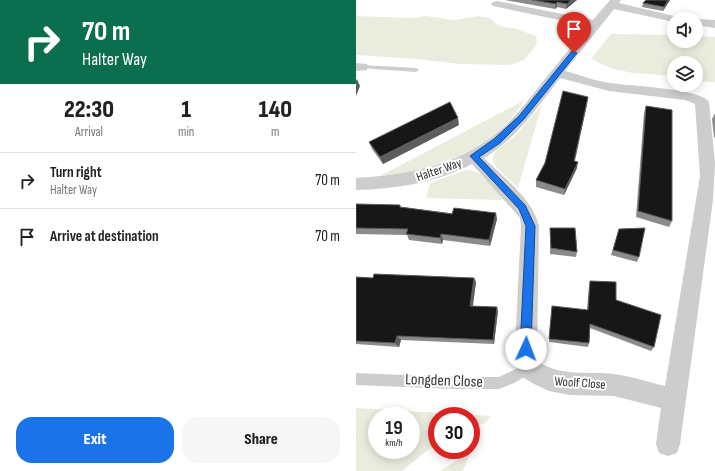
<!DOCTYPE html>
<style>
body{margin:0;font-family:"Sofia Sans Condensed",sans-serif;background:#f6f6f6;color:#222;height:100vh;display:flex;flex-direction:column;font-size:15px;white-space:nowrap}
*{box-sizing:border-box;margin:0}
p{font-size:13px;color:#767676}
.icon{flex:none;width:22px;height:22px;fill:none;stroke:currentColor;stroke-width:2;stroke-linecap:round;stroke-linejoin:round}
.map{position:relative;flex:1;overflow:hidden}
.drawer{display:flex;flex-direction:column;background:#fff;width:356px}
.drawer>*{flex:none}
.hud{background:#0b6e4f;color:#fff;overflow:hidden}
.fabs{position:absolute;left:311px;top:12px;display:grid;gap:8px}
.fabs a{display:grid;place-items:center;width:36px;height:36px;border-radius:50%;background:#fff;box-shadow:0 2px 10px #0003;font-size:20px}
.speed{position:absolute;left:12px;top:407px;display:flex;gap:8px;font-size:20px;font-weight:700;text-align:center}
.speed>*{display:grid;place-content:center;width:52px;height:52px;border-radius:50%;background:#fff;box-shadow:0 2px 10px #0003;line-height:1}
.speed small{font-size:10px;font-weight:400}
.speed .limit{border:6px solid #d22;background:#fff;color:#111}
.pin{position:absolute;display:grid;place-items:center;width:34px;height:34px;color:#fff;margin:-41px -17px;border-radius:50% 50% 50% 0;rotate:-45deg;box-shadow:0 0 4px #0007}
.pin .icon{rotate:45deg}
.me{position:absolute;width:44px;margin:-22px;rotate:2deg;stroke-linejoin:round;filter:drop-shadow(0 0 3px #0008)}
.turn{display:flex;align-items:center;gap:14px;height:84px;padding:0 16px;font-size:18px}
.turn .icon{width:52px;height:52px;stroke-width:2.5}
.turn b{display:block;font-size:28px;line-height:34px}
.eta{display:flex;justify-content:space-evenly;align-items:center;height:68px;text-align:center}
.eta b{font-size:24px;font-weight:800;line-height:28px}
.cta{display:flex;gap:8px;margin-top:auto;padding:8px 16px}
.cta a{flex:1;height:46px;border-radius:16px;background:#1a73e8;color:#fff;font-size:16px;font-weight:800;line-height:46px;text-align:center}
.cta a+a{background:#f6f6f6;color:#222}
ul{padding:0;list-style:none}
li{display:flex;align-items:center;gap:12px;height:56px;padding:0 16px;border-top:1px solid #e0e0e0}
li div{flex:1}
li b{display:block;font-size:15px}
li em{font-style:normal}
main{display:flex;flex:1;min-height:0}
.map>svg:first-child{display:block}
.green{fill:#eaedde;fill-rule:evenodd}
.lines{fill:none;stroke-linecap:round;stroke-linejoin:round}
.service{fill:#cdcdcd;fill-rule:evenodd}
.minor{fill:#cdcdcd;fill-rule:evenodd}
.wall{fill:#8b8b8b}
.shaded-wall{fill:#5d5d5d}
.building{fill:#171717;stroke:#5d5d5d}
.route{fill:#1a73e8;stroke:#114b97}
.labels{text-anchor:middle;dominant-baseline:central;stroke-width:4;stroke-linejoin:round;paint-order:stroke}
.street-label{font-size:13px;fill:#303030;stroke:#fff}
.near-street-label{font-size:16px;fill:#303030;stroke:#fff}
</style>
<main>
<section class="drawer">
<div class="hud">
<div class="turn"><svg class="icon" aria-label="right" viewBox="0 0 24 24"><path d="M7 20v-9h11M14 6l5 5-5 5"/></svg><div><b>70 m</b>Halter Way</div></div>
</div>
<div class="eta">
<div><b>22:30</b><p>Arrival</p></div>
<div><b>1</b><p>min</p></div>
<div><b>140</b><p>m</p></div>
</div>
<ul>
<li><svg class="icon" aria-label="right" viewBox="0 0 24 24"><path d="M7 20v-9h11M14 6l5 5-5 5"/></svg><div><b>Turn right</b><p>Halter Way</p></div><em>70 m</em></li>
<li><svg class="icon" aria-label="arrive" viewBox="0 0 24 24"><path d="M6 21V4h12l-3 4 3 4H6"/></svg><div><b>Arrive at destination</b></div><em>70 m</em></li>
</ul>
<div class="cta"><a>Exit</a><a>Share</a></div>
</section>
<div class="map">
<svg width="359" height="471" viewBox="0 0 359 471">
<rect width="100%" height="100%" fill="#fff"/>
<path class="green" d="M 0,16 L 56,18 L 70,16 L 98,20 L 122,16 L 134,18 L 140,24 L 148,27 L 161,29 L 180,36 L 181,41 L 179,47 L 174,53 L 168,60 L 153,65 L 104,64 L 61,59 L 0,55 Z
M 255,34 L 318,35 L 318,41 L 340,41 L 340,36 L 359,37 L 359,82 L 340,81 L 340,63 L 318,63 L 318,76 L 277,73 L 257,69 L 235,59 Z
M 169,100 C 162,109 156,119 148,126 C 115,158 68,173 24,176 Z
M 186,104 L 162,188 L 141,168 L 137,160 L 137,156 L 140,151 L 158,137 Z
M 110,170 C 127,170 137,186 148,198 L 144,200 L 70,198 L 74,183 Z
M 0,408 L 135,416 L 128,424 L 115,426 L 115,416 L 81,416 L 81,443 L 46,471 L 0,471 ZM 21,416 L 55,416 L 55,450 L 21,450 Z
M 114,453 L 107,471 L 84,471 L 85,470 Z"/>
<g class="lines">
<path class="service" d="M 6,65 L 60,68 L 63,70 L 60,72 L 4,68 L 3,67 Z
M 173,363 L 177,364 L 178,368 L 177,372 L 158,383 L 143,389 L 98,389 L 0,385 L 0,373 L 98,377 L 143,377 Z"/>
<path class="minor" d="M 254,0 L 265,0 L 263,3 L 322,17 L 324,19 L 318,19 L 318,22 L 258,9 L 209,71 C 224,75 239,81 254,83 C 273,86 344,88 353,102 L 359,164 L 357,200 L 324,444 L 321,453 L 312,456 L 303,453 L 300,444 L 305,408 L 258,396 L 214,395 L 193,391 L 176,383 L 165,376 L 162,368 L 159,349 L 165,226 L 164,218 L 116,164 C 80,183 39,189 0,190 L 0,178 C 51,175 102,166 142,132 C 160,117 174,98 188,80 C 203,62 217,44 232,26 L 137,6 L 135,4 L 137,2 L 141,1 L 237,20 ZM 204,78 L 253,91 L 329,100 L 339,104 L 344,176 L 309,386 C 292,382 275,376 258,374 C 232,371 206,377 183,362 L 181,349 L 183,226 C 177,199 147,177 128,158 C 161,138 181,108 204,78 Z
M 338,19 L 340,19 L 359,20 L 359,28 L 340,25 L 340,19 Z
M 0,63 L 11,64 L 12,67 L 11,70 L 0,71 Z"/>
</g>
<path class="wall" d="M 149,0 L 221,0 L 210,9 L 201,7 L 199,9 Z
M 314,0 L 307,11 L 286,7 L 287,3 Z
M 231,104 L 219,161 L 221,168 L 208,195 L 180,187 L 180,180 Z
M 290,106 L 316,221 L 313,227 L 280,217 L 288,113 Z
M 359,113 L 359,138 L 358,137 L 356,119 Z
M 103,125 L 27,164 L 16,149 L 13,142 Z
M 0,204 L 46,207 L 141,219 L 134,246 L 87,240 L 86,244 L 53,240 L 51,235 L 0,234 Z
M 194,228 L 221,252 L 220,257 L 194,254 Z
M 263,229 L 283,257 L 281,262 L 255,255 Z
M 0,277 L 17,278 L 118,278 L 120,282 L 117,306 L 142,311 L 138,344 L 45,340 L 43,347 L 0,344 Z
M 234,281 L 260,300 L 298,347 L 295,351 L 234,328 L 233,343 L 232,347 L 193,342 L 196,306 L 231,310 L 233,286 Z"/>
<path class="shaded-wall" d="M 215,0 L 221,0 L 210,9 L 211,4 Z
M 312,0 L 314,0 L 307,11 L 308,7 Z
M 201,2 L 201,7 L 199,9 L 200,4 Z
M 1,79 L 4,86 L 0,96 L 0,81 Z
M 232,97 L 231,104 L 217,167 L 218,161 Z
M 102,118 L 103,125 L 27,164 L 24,157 Z
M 222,162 L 221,168 L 208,195 L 209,189 Z
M 140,213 L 141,219 L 134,246 L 133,240 Z
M 85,234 L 87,240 L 86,244 L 84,238 Z
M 118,278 L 120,282 L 116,310 L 114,306 Z
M 141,307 L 142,311 L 138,344 L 137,340 Z
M 41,336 L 45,340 L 43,347 L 39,343 Z"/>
<path class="building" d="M 176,0 L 215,0 L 211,4 L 201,2 L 200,4 Z
M 290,0 L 312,0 L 308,7 L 287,3 Z
M 207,91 L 232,97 L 218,161 L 222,162 L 209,189 L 180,180 L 189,163 Z
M 94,102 L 102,118 L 24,157 L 13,142 Z
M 290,106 L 316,110 L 316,221 L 282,211 Z
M 0,204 L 44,205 L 44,207 L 96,214 L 98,208 L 140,213 L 133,240 L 85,234 L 84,238 L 50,234 L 52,229 L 0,228 Z
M 194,228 L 219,228 L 221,252 L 195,248 Z
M 289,228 L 283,257 L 257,250 L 263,229 Z
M 18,274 L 118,278 L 114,306 L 141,307 L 137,340 L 41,336 L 39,343 L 0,341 L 0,277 L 17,278 Z
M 234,281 L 260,282 L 260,300 L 305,315 L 298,347 L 234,324 L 233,343 L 193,339 L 196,306 L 232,310 Z"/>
<path class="route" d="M 216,51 L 221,53 L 168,119 L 144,143 L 123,157 L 169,205 L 179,226 L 175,349 L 173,353 L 170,355 L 166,353 L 164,349 L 170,226 L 163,209 L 114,156 L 138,139 L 163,116 Z"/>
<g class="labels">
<g class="street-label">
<text transform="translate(83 170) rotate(-19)">Halter Way</text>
<text transform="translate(224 383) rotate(4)">Woolf Close</text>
</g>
<g class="near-street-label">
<text transform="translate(88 381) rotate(2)">Longden Close</text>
</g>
</g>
</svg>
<div class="fabs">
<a><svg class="icon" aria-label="sound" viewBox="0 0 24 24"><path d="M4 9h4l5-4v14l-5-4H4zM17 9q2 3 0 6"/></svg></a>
<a><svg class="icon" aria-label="layers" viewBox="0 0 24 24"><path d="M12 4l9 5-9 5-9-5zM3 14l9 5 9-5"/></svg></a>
</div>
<div class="speed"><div>19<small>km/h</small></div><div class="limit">30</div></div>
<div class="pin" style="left:218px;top:53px;background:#d93025"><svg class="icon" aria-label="arrive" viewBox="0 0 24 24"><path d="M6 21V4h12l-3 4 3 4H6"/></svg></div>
<svg class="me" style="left:170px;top:349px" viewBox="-20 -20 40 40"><circle r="19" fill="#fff"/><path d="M0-13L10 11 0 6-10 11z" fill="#1a73e8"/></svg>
</div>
</main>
